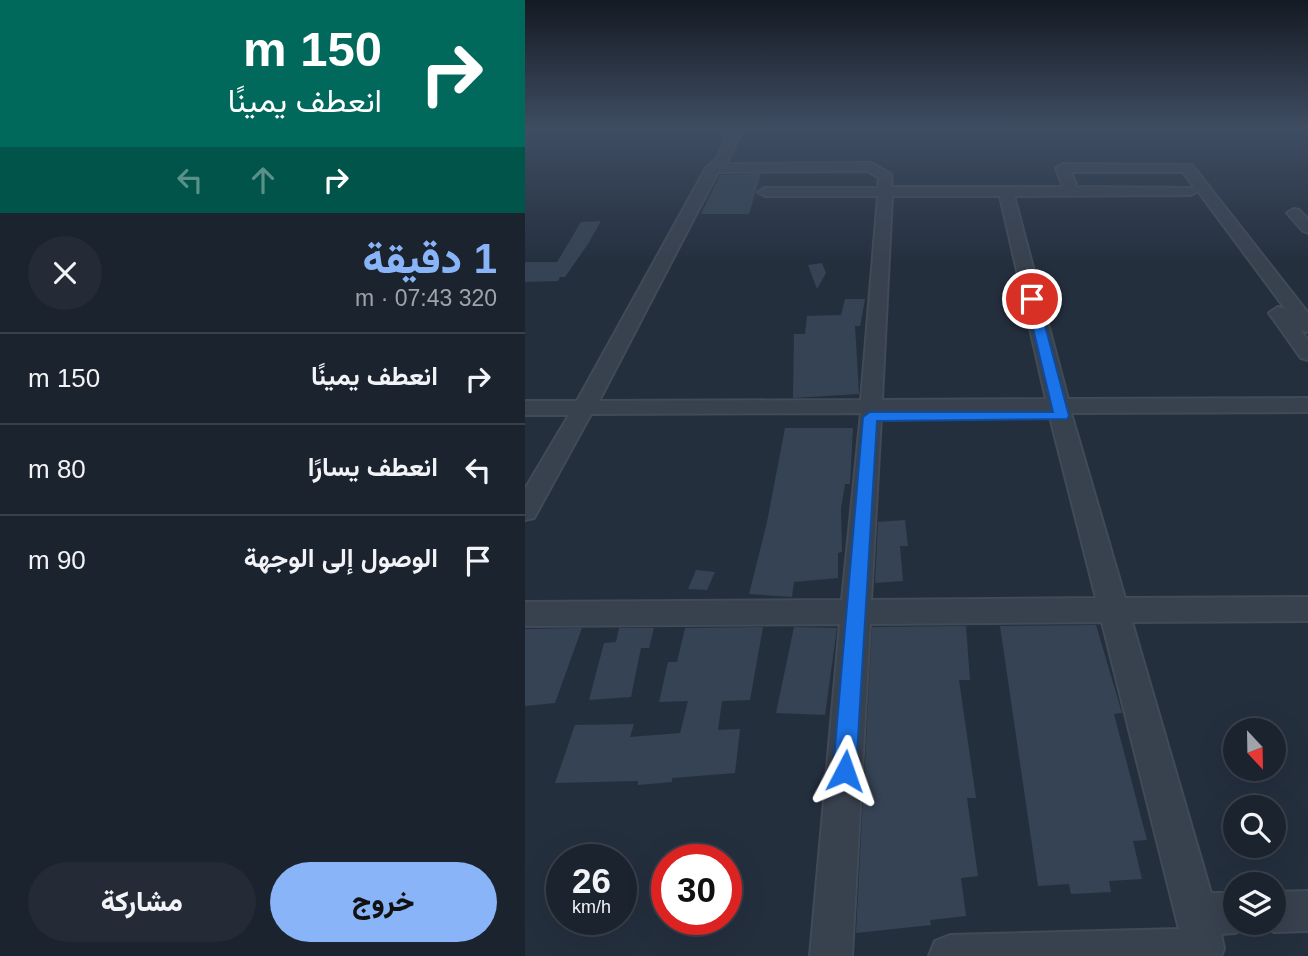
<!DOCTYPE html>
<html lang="ar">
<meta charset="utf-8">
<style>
body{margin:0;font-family:Arial,Vazirmatn,sans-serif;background:#242b36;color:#f1f3f6;direction:rtl;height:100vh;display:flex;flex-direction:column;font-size:26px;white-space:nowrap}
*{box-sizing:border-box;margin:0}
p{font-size:23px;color:#a0a4aa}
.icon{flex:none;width:38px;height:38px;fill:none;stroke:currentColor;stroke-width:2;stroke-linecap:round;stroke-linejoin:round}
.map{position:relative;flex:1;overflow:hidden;direction:ltr}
.side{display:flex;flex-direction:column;background:#1b232e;width:525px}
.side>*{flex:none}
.guide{background:#00695c;color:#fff;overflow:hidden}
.needle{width:46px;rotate:158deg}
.fabs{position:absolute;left:698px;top:718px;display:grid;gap:14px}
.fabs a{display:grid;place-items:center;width:63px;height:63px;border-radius:50%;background:#1b232e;box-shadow:0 7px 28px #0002,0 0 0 2px #39404a;font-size:35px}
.speed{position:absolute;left:21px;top:844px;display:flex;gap:14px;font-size:35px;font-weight:700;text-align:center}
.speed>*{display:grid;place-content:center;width:91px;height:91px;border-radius:50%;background:#1b232e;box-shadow:0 7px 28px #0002,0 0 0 2px #39404a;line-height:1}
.speed small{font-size:18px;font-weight:400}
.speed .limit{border:10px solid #d22;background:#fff;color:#111}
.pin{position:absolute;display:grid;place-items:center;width:60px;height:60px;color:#fff;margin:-30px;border:4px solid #fff;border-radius:50%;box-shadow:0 2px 7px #0007}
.me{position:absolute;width:77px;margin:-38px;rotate:4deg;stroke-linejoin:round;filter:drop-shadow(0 0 5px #0008)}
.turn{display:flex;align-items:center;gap:24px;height:147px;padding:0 28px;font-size:32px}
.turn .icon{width:91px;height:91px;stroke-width:2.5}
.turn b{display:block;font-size:49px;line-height:60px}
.lanes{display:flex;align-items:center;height:66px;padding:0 28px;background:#0003;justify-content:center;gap:35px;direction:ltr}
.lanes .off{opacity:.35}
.round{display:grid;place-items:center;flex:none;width:74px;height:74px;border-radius:37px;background:#242b36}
.overview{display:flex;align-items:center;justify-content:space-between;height:119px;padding:0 28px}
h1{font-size:42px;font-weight:800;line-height:52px;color:#8ab4f8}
.action{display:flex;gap:14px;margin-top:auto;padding:14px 28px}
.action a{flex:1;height:80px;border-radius:42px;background:#8ab4f8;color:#111;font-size:28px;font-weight:800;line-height:80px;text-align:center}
.action a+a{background:#242b36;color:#f1f3f6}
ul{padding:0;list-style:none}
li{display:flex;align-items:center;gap:21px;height:91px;padding:0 28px;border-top:2px solid #39404a}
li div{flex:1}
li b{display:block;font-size:26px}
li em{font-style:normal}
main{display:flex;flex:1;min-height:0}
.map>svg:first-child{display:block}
.building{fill:#364354}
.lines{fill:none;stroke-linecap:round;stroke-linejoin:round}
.minor-casing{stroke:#414a57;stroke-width:4}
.minor{fill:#38414e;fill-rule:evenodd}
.route{fill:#1a73e8;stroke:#114b97;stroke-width:2}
</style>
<main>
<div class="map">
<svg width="783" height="956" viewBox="0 0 783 956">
<rect width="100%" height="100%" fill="#242f3e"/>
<path class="building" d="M 236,174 L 224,214 L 176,214 L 195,175 Z
M 76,221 L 63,244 L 40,277 L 35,277 L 33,281 L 0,282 L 0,262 L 32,262 L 56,222 Z
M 297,263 L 301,273 L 292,289 L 283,265 Z
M 320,299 L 340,299 L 335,326 L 330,326 L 334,394 L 268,398 L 269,334 L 280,334 L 282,316 L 316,315 Z
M 260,428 L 328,428 L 325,484 L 320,484 L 316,509 L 317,552 L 313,553 L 313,578 L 269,582 L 267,597 L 224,594 L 242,522 Z
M 380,520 L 383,546 L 375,546 L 378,581 L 350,583 L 353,522 Z
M 171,570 L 190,572 L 182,590 L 163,589 Z
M 571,625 L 597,713 L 589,714 L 622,840 L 608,841 L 617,879 L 584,881 L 586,892 L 546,894 L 544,884 L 513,886 L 475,626 Z
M 441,626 L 445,680 L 434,680 L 451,798 L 442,798 L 453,876 L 436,878 L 441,916 L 405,920 L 406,925 L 331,933 L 347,627 Z
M 238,627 L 225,700 L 197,701 L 193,730 L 215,729 L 210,773 L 147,778 L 147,782 L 113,785 L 113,781 L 30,783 L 50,725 L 109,724 L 105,737 L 155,733 L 163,701 L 134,702 L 143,662 L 152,662 L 160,628 Z
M 269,627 L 312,628 L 300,715 L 251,713 Z
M 57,628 L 30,703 L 0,706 L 0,629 Z
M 94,628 L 129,628 L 124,648 L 116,648 L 106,697 L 64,700 L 79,643 L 91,642 Z"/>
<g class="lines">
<g class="minor-casing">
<path id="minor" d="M 206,129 L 218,129 L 201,164 L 346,163 L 366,174 L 367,187 L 538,187 L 531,168 L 538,164 L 667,165 L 783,313 L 783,332 L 776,330 L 673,191 L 666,195 L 489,196 L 543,399 L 783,398 L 783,412 L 546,413 L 600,598 L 783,597 L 783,621 L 607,622 L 686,893 L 710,893 L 710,922 L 726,922 L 724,927 L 710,933 L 696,934 L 699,949 L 696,956 L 404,956 L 410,941 L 425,935 L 654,929 L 577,622 L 345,624 L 327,956 L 285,956 L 315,624 L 0,626 L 0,602 L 317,600 L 336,413 L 66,414 L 9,518 L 0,520 L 0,489 L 44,415 L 0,415 L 0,401 L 52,401 L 181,168 L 192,158 ZM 343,171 L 354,178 L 353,188 L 240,188 L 233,192 L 240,196 L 353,196 L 336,400 L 74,401 L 193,172 ZM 546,172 L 658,172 L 670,188 L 552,187 ZM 367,196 L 475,196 L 521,399 L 357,400 ZM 354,413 L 524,413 L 571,598 L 346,600 L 356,417 Z
M 769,209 L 774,210 L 783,219 L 783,233 L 778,231 L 762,213 Z
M 753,307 L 760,309 L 783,340 L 783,360 L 776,358 L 744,313 Z
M 783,891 L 783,931 L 749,932 L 735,926 L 733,922 L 749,922 L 749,892 Z"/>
</g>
<use href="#minor" class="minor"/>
</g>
<linearGradient id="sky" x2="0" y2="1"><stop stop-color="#141a22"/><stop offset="0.49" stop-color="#3f4d63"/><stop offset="1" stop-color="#3f4d63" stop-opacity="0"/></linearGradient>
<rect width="783" height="263" fill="url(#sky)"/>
<path class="route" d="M 503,296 L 513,299 L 544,416 L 542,419 L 352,421 L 331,771 L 328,779 L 320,782 L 311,779 L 308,771 L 338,417 L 345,412 L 528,412 L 501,299 Z"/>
</svg>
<div class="fabs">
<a><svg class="needle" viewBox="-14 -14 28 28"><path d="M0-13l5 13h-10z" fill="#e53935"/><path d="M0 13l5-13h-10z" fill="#a0a4aa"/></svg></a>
<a><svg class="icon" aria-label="search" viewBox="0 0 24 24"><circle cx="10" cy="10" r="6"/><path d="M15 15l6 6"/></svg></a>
<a><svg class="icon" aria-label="layers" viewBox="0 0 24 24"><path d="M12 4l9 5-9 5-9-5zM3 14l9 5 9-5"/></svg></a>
</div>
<div class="speed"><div>26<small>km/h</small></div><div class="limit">30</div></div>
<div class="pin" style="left:507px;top:299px;background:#d93025"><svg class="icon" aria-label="arrive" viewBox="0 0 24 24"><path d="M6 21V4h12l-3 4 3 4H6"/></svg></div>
<svg class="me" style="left:320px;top:771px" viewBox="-20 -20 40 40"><path d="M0-17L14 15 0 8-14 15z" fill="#1a73e8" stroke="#fff" stroke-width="4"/></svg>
</div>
<section class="side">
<div class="guide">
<div class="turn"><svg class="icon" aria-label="right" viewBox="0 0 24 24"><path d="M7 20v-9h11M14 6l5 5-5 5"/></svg><div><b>150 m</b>انعطف يمينًا</div></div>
<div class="lanes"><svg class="icon off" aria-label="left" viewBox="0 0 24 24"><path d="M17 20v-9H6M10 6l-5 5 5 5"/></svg><svg class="icon off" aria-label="ahead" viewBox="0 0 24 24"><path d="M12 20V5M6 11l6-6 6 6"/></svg><svg class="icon" aria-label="right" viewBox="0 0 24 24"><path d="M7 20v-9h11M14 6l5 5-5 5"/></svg></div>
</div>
<div class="overview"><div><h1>1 دقيقة</h1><p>320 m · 07:43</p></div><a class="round"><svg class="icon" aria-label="close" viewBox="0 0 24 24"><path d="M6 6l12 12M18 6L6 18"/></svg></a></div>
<ul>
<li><svg class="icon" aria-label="right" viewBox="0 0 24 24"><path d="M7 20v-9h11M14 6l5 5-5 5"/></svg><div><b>انعطف يمينًا</b></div><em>150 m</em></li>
<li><svg class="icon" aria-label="left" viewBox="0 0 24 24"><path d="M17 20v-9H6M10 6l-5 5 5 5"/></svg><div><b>انعطف يسارًا</b></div><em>80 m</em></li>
<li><svg class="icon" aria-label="arrive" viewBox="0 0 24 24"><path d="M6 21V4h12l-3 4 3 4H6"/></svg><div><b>الوصول إلى الوجهة</b></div><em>90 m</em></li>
</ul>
<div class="action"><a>خروج</a><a>مشاركة</a></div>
</section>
</main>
